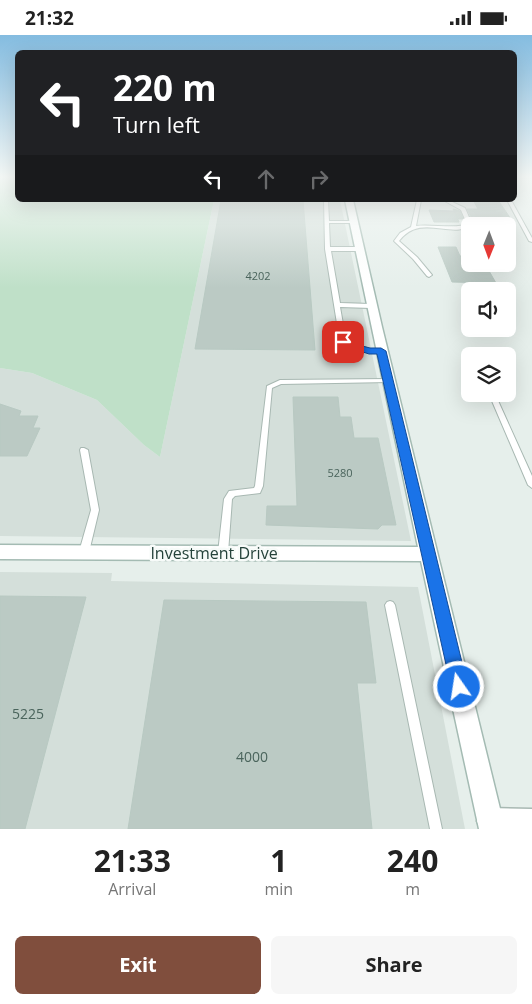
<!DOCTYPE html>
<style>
body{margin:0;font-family:"Open Sans",sans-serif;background:#f6f6f6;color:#222;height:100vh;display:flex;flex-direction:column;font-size:19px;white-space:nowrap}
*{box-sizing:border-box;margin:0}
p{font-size:16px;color:#767676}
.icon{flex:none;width:28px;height:28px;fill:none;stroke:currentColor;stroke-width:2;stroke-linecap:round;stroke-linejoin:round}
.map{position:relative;height:794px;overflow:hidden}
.panel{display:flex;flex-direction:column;background:#fff;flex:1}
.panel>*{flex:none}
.hud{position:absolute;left:15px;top:15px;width:502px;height:152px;border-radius:8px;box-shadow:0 5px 20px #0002;background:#202124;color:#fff;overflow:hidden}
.needle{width:32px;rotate:181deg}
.tools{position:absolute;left:461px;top:182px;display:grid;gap:10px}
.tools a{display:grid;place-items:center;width:55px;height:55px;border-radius:8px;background:#fff;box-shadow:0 5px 20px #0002;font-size:25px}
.pin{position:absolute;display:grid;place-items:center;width:42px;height:42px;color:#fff;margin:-21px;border-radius:10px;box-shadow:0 2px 8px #0006}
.me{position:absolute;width:55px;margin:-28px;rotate:347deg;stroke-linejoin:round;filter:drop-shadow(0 0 4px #0008)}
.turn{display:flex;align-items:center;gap:18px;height:105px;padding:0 15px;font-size:22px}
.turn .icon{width:65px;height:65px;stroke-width:2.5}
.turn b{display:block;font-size:35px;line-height:42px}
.lanes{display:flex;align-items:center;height:48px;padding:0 15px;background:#0003;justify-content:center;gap:25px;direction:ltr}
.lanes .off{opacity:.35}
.eta{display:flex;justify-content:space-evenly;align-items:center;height:85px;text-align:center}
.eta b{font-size:30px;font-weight:700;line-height:35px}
.button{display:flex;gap:10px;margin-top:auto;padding:10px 15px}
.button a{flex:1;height:58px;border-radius:8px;background:#804e3d;color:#fff;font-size:20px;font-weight:700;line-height:58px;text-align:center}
.button a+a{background:#f6f6f6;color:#222}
.status{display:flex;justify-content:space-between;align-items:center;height:35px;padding:0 25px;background:#fff;direction:ltr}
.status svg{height:14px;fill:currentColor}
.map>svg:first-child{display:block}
.built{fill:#d4dfda}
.green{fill:#bfe0c8}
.building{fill:#bbcac4;stroke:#b8c9c2}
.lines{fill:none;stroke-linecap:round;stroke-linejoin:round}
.lane-casing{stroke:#a8b8b2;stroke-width:2}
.street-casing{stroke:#a8b8b2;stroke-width:3}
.secondary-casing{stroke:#a4bbb3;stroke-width:3}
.lane{fill:#fff;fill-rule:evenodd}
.street{fill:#fff;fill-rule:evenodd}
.secondary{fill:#fff;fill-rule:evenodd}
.route{fill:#1a73e8;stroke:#114b97}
.labels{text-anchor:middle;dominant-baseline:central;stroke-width:5;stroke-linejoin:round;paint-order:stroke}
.number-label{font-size:11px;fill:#4a645c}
.near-number-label{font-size:14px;fill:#4a645c}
.near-street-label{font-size:16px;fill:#24423a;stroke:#f7fbf9}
</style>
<div class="status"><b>21:32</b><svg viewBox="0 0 49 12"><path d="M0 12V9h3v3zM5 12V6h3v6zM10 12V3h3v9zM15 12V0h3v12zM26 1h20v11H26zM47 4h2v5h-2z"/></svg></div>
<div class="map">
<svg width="532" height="794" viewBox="0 0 532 794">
<rect width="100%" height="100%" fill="#e6efeb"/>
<path class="built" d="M 214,165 L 340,165 L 411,506 L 0,501 L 0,333 L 32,338 L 97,365 L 144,410 L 160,422 Z
M 0,537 L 112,538 L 111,546 L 418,552 L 465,794 L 0,794 Z"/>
<path class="green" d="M 0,142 L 17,142 L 18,165 L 214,165 L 160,422 L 144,410 L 97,365 L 32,338 L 0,333 Z"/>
<path class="building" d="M 221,165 L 303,165 L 315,315 L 195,314 Z
M 473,165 L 498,165 L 515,190 L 485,190 L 481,184 L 472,184 L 467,174 L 478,174 Z
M 453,174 L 460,176 L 463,184 L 458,184 L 455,177 L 459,187 L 434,187 L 429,175 L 454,176 Z
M 438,212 L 456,212 L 460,221 L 470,221 L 470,229 L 485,229 L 496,248 L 452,247 Z
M 293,362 L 338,362 L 340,382 L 351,382 L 354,403 L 378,403 L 396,490 L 382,490 L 378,494 L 266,490 L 267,471 L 297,471 Z
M 0,369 L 21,376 L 19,381 L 38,381 L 33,393 L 40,393 L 27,421 L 0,421 Z
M 0,561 L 86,562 L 25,794 L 0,794 Z
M 164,565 L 366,567 L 376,648 L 357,648 L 372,794 L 128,794 Z"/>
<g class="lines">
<g class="lane-casing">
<path id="lane" d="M 324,165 L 328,165 L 329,186 L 354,186 L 356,187 L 354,188 L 329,188 L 330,212 L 360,212 L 363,214 L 360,216 L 331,216 L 340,268 L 371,269 L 374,271 L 371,273 L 340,272 L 346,306 L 370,314 L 383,315 L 384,316 L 383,317 L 369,318 L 340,307 L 325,214 Z
M 417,165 L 421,165 L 416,191 C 429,189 459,194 467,189 L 461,175 L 443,165 L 448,165 L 465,173 L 472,189 C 453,206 421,177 399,206 L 417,222 L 432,240 L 429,242 L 427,241 L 413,224 L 394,206 L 400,198 L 411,192 Z
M 507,165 L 511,165 L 532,203 L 532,207 L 529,206 Z
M 388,344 L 391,346 L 390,347 L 281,349 L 272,353 L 263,451 L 260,458 L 235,461 L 232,464 L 228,518 L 226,520 L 223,521 L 220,520 L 218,518 L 224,464 L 229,456 L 254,453 L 255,451 L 267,351 L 280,345 Z
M 489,359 L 495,359 L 532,441 L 532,453 L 528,450 Z
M 81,413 L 84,413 L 88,415 L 99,475 L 89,517 L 87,519 L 84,520 L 81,519 L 79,517 L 91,475 L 80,415 Z
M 390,566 L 393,567 L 395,570 L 442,794 L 430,794 L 385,570 L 387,567 Z"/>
</g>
<g class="street-casing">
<path id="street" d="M 490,773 L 532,774 L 532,794 L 481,794 L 477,786 L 481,777 Z"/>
</g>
<g class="secondary-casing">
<path id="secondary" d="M 345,165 L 353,165 L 382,292 L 505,794 L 479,794 L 421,526 L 0,524 L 0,510 L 418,512 Z"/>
</g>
<use href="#lane" class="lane"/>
<use href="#street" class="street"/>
<use href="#secondary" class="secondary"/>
</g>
<linearGradient id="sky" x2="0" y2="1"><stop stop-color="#84bce0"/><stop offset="0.56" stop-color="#f4f8f6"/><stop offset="1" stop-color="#f4f8f6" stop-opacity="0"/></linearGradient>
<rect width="532" height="253" fill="url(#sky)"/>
<path class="route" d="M 339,305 L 370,313 L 381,313 L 386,316 L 468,652 L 465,657 L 459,660 L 453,657 L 451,652 L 377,319 L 369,319 L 339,309 Z"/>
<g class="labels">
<g class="number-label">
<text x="258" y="240">4202</text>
<text x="340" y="437">5280</text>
</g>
<g class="near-number-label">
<text x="28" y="678">5225</text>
<text x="252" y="721">4000</text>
</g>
<g class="near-street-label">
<text x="214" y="518">Investment Drive</text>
</g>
</g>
</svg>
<div class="tools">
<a><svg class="needle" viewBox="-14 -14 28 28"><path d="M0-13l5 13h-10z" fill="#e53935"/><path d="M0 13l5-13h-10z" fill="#767676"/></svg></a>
<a><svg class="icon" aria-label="sound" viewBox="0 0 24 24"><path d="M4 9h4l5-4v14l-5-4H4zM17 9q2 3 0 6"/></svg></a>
<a><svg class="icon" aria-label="layers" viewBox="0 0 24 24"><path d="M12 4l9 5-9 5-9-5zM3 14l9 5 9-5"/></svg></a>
</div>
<div class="pin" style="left:343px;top:307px;background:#d93025"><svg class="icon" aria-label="arrive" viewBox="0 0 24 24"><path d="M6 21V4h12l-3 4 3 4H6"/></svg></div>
<svg class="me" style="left:459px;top:652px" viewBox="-20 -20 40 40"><circle r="17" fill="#1a73e8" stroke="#fff" stroke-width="3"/><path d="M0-11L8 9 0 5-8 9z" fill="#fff"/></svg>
<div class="hud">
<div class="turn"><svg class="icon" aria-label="left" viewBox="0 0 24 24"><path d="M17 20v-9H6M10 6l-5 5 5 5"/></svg><div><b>220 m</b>Turn left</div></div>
<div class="lanes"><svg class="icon" aria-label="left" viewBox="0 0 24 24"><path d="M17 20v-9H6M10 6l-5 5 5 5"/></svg><svg class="icon off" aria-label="ahead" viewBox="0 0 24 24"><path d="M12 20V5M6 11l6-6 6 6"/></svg><svg class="icon off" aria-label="right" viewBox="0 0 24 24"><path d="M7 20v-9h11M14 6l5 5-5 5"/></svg></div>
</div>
</div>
<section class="panel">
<div class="eta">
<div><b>21:33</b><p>Arrival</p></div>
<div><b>1</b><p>min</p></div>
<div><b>240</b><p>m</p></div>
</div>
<div class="button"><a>Exit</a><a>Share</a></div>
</section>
